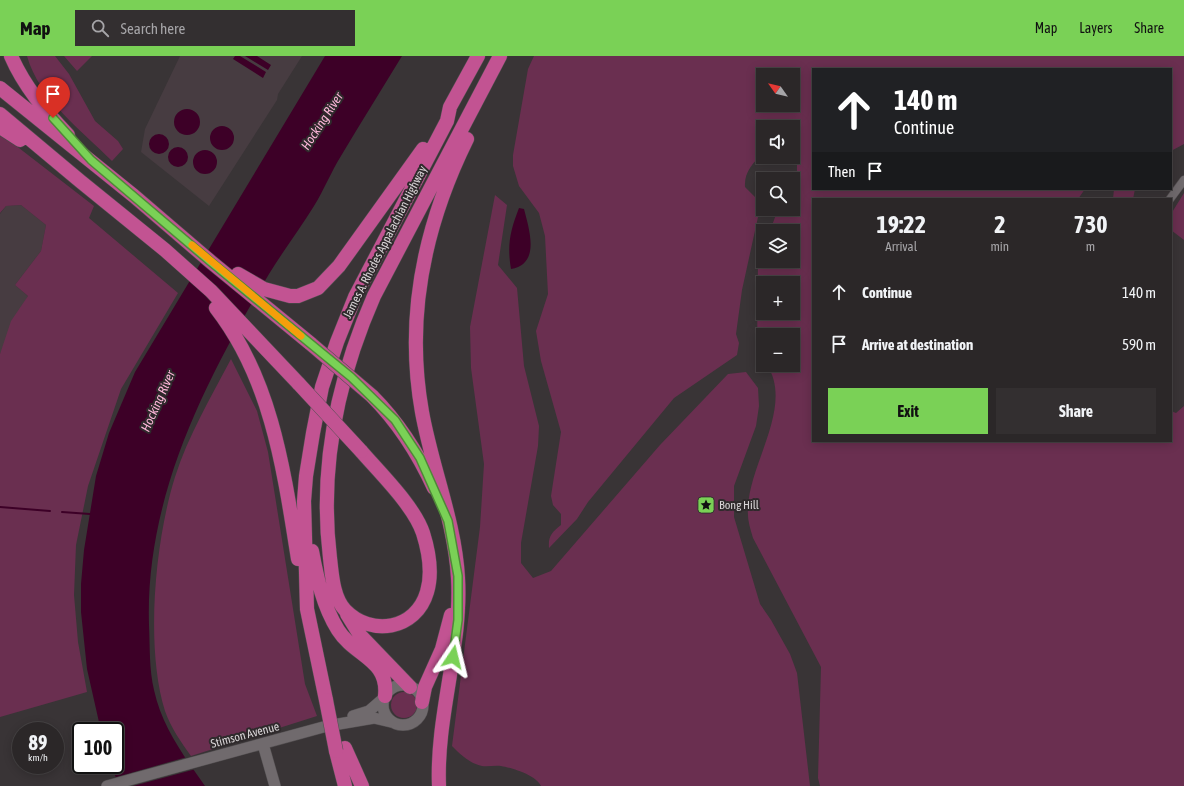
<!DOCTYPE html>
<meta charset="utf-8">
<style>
body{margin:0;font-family:"Asap Condensed",sans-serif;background:#332f30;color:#f1f3f6;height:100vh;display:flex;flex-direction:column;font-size:15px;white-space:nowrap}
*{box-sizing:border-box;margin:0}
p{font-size:13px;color:#a6a5a8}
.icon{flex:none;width:22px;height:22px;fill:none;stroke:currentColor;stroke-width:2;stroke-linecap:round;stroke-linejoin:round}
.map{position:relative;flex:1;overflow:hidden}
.sheet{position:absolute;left:812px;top:142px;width:360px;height:244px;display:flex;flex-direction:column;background:#2b2728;border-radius:0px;box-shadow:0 2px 10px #0003,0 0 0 1px #474445}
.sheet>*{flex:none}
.banner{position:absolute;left:812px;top:12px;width:360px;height:122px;border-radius:0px;box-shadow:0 2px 10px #0003,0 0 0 1px #474445;background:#202124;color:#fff;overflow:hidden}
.needle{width:26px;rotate:304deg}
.controls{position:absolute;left:756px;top:12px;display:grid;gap:8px}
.controls a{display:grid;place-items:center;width:44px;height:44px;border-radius:0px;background:#2b2728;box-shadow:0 2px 10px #0003,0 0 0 1px #474445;font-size:20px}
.speed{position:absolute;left:12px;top:666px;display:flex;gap:8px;font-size:20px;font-weight:700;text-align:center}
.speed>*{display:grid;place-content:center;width:52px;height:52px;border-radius:50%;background:#2b2728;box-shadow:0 2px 10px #0003,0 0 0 1px #474445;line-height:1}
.speed small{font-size:10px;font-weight:400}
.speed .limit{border:2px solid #111;border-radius:6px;background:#fff;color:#111}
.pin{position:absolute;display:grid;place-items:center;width:34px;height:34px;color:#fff;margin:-41px -17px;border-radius:50% 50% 50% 0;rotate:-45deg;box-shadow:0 0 4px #0007}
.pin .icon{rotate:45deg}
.me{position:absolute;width:44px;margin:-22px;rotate:10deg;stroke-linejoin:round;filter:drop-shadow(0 0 3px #0008)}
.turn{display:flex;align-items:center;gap:14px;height:84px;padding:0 16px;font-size:18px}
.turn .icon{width:52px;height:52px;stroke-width:2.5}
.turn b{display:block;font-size:28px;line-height:34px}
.then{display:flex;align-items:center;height:38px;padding:0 16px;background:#0003;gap:8px;font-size:15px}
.eta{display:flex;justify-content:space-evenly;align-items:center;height:68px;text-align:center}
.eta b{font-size:24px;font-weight:700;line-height:28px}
.cta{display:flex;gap:8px;margin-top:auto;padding:8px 16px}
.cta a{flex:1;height:46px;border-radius:0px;background:#7ad156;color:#111;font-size:16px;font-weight:700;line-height:46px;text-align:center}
.cta a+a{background:#332f30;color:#f1f3f6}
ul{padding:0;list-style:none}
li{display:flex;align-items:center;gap:12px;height:52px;padding:0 16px}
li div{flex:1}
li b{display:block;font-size:15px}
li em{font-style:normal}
header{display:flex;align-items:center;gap:24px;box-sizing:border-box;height:56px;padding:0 20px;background:#7ad156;color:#111}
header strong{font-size:19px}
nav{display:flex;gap:22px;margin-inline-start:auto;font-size:14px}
.search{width:280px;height:36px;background:#332f30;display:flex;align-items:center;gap:10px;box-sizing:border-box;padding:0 14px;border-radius:0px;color:#a6a5a8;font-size:15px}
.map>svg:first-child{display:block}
.built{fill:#473c41}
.green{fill:#6a2f50;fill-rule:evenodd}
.water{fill:#3d0027}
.pier{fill:#393436}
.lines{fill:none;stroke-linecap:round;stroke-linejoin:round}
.stream{stroke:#3d0027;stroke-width:2}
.street-casing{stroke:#545052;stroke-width:9}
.secondary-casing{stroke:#545052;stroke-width:12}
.highway-casing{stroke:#545052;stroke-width:15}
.street{stroke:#706a6d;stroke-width:8}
.secondary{stroke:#706a6d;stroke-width:11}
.highway{stroke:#c25392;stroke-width:14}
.highway-bridge-casing{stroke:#545052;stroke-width:15;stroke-linecap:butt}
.highway-bridge{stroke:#c25392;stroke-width:14}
.route-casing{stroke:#4f8838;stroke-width:10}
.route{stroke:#7ad156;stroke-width:7}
.slow{stroke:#f59e0b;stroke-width:7}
.labels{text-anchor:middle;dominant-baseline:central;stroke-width:4;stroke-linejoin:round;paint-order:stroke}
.street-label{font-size:12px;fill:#d8d4d6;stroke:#2f2a2c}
.poi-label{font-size:12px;fill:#d8d4d6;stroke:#2f2a2c;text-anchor:start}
.water-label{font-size:13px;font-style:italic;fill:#fdb6d9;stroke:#2f2a2c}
</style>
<header>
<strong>Map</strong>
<div class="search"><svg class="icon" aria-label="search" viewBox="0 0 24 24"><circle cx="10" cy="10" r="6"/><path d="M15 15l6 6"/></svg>Search here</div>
<nav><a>Map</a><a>Layers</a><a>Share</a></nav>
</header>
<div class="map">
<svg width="1184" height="730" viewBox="0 0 1184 730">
<rect width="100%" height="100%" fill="#393436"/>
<path class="built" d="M 180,0 L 302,0 L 278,38 L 277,44 L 209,150 L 141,96 L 145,73 Z
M 21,149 L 46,169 L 41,195 L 15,229 L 28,240 L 0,298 L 0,158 L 6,150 Z"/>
<path class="green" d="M 27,0 L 55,0 L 69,18 L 95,65 L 118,85 L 123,93 L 112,105 C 81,74 39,43 27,0 Z
M 64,0 L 92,0 L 77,15 Z
M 534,0 L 1184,0 L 1184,88 L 1171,95 L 1171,13 L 813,13 L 813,133 L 1085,133 L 1078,143 L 813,143 L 813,385 L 1171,385 L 1171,355 L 1176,357 L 1184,350 L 1184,730 L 820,730 L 818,722 L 821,611 L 753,482 C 750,472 747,463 748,452 C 749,408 794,350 767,309 L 793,309 L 793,279 L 763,279 L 763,302 L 757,293 L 758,207 L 763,193 L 763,205 L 793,205 L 793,175 L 770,175 L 778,153 L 793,153 L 793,126 L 797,115 L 797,105 L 793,99 L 793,71 L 763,71 L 763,97 C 753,107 744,116 745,131 L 759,145 L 758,161 L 742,234 L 736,278 L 739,287 L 737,299 L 674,342 L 588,446 L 577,463 L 549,492 C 548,480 552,476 561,469 L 561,458 L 553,449 L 551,440 L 561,376 L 541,305 L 536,275 L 548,238 L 545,180 L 539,157 L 519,130 L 513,110 L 513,99 L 528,13 ZM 763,19 L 793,19 L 793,49 L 763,49 ZM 763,227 L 793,227 L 793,257 L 763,257 Z
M 0,80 L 19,92 L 94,150 L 89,162 L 178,237 L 121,333 L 88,430 L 76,489 L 74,539 L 78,586 L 87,636 L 0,661 L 0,298 L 11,265 L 28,240 L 15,229 L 41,195 L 46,169 L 21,149 L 6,150 L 0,157 Z
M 1114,133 L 1135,133 L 1133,143 L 1113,143 Z
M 1184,137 L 1184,184 L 1171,174 L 1171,158 Z
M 495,139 L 507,149 L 498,209 L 517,232 L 524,310 L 539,370 L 538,390 L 521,487 L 521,507 L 533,522 L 551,515 L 660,389 L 728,318 L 746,316 L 758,332 L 759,350 L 756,370 L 734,430 L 734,461 L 760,548 L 771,564 L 790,598 L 797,617 L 810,730 L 541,730 C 536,719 512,712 501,710 C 495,709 488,711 482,710 C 469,707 461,699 452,690 L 480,471 L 484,408 L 471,312 L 470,271 Z
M 231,303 L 257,355 L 268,396 L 305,628 L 317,660 L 191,700 C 181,686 171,672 165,655 C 145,591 155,485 175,421 C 188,380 211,341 231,303 Z
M391 649a13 13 0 1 1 26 0a13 13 0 1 1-26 0Z"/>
<path class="water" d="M 235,0 L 240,0 L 266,16 L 263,22 L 233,3 Z
M 245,0 L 257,0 L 271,9 L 268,14 Z
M 325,0 L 402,0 C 382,33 361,66 341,100 C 331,116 324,134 314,150 C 300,173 283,195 269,218 C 205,325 145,441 149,569 C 150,590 149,614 154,634 C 162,671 184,700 205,730 L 120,730 L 110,709 L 115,709 L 115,675 L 101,675 L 87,613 L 81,556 L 81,528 L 84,494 L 96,420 L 109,377 L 135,316 Z
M174 66a13 13 0 1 1 26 0a13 13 0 1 1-26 0Z
M210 82a12 12 0 1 1 24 0a12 12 0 1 1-24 0Z
M149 88a10 10 0 1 1 20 0a10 10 0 1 1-20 0Z
M168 101a10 10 0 1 1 20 0a10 10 0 1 1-20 0Z
M193 106a12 12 0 1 1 24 0a12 12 0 1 1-24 0Z
M 519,152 L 524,153 C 529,173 541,208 511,213 C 507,189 510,175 519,152 Z"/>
<path class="pier" d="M 187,701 L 196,713 L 133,730 L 117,730 L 113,722 Z"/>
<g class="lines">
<path class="stream" d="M 0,451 L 50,455
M 62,456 L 90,458"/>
<g class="street-casing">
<path id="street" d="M 1170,143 L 1184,124"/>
</g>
<g class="secondary-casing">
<path id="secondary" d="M383 649a20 20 0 1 1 40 0a20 20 0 1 1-40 0Z
M 353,660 L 369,655 L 384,642
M 263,688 L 275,730
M 107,730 L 327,670 L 374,662 L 391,666"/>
</g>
<g class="highway-casing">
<path id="highway" d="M 11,0 C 24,30 45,55 68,79
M 0,32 L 134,140 L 211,206 L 311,288
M 0,58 L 80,125 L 165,194 L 211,235 L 299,328
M 0,71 L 20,84
M 238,218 L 264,233 L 290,240 L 298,240 L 318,232 L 339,210 L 423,93
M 216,252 C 272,324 284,415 298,503
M 372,340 C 399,367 418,397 434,432
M 361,395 C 380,417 414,450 423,477 C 429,496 433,516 427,536 C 416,574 371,581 345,554 C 333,541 332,519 330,502 C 319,412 338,322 374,240 L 500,0
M 312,495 C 317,522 323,550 338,574 C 355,601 389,603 385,640
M 347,558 L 360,579 L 410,631
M 326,644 L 307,553 L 304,445 L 306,420 L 313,377 L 322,331 L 337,286 L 355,241 L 447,65 L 450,51 L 478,0
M 422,646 L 425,631 L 442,593 L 451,559
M 345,692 L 362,730
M 336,695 L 345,730
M 439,730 C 436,660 462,592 458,522 C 455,466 432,412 422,356 C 405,261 425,168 467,83"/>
</g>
<use href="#street" class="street"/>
<use href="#secondary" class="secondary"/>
<use href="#highway" class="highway"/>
<g class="highway-bridge-casing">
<path id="highway-bridge" d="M 311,288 L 372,340
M 299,328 L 361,395
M 326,644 L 336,695"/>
</g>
<use href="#highway-bridge" class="highway-bridge"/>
</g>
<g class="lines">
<g class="route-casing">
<path id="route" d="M 53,62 L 91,104 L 211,206 L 351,321 L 395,364 L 420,402 L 448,465 L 458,520 L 458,564 L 453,601"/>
</g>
<use href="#route" class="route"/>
<path class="slow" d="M 192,189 L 301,280"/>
</g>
<defs>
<g id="sight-square" transform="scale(0.9)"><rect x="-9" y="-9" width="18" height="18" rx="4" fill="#7ad156" stroke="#2f2a2c"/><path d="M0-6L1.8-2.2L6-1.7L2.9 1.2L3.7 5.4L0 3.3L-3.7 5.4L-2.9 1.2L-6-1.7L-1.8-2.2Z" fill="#111"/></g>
</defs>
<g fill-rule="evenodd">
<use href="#sight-square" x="706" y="449"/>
</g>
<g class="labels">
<g class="street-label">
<text transform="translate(385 186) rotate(-63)">James A. Rhodes Appalachian Highway</text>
<text transform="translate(245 679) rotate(-15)">Stimson Avenue</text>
</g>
<g class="poi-label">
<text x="719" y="449">Bong Hill</text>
</g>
<g class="water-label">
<text transform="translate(322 65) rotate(-57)">Hocking River</text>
<text transform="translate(158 345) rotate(-66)">Hocking River</text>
</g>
</g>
</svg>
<div class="controls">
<a><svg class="needle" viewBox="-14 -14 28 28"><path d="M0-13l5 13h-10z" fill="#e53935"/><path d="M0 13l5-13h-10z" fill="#a6a5a8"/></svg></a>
<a><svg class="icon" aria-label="sound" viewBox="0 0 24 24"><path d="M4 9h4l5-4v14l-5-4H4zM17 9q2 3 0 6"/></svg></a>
<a><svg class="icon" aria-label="search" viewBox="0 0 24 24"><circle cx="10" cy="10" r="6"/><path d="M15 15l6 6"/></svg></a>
<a><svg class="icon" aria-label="layers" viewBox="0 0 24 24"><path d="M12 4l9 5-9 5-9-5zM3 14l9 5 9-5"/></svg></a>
<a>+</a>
<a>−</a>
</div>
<div class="speed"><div>89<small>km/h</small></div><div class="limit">100</div></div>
<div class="pin" style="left:53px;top:62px;background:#d93025"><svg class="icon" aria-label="arrive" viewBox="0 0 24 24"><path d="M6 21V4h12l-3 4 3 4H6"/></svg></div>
<svg class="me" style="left:453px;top:601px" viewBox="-20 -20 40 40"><path d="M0-17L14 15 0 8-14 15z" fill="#7ad156" stroke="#fff" stroke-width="4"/></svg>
<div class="banner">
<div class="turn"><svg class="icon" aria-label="ahead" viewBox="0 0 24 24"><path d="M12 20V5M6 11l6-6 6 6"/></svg><div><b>140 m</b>Continue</div></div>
<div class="then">Then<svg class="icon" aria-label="arrive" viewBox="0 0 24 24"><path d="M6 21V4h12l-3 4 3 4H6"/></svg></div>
</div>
<section class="sheet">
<div class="eta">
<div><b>19:22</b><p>Arrival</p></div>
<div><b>2</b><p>min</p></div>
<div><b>730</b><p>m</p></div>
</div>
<ul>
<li><svg class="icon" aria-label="ahead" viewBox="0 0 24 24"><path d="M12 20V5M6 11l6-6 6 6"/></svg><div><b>Continue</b></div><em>140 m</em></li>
<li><svg class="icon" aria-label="arrive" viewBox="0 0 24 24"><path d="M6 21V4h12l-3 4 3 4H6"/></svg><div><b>Arrive at destination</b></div><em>590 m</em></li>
</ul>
<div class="cta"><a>Exit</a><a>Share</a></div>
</section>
</div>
